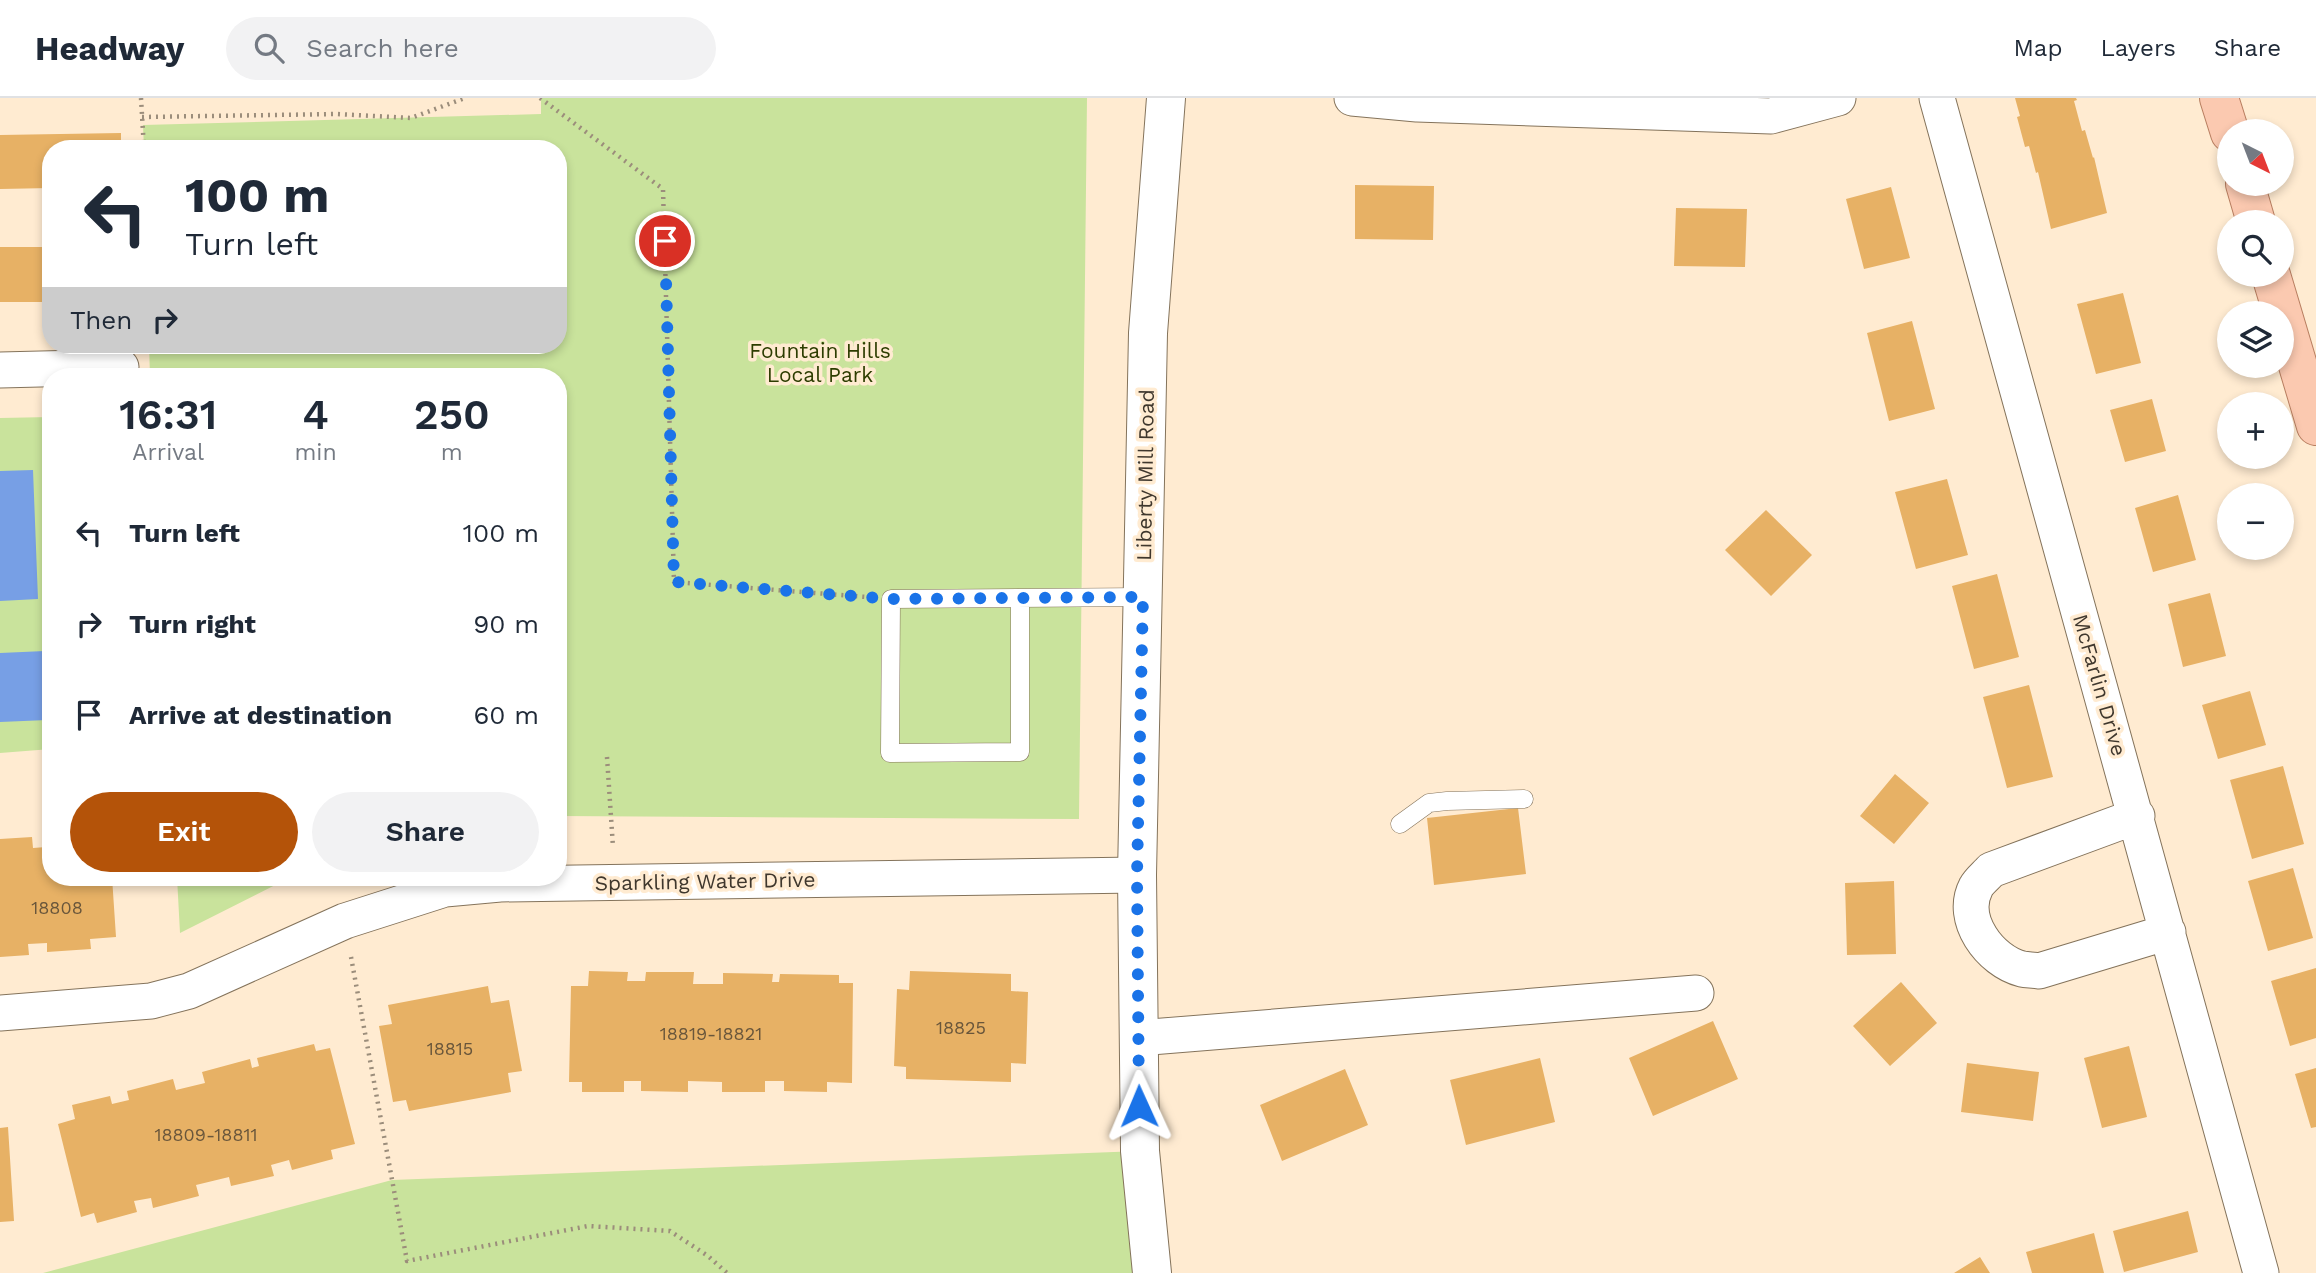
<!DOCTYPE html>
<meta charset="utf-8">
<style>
body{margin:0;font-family:"Work Sans",sans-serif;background:#f2f2f3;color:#1f2937;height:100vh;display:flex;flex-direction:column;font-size:26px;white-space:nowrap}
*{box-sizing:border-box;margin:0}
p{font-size:23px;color:#747a83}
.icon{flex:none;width:38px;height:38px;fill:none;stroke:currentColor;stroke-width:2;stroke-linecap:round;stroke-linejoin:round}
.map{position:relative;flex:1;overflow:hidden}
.drawer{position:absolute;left:42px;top:270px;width:525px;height:518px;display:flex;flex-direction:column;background:#fff;border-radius:28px;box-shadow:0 4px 10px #0003}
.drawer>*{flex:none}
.banner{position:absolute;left:42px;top:42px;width:525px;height:214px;border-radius:28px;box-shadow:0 4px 10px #0003;background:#fff;color:#1f2937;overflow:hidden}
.needle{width:46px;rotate:138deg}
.fabs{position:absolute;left:2217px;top:21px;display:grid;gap:14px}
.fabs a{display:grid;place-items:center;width:77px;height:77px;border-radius:50%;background:#fff;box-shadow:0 4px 10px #0003;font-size:35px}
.pin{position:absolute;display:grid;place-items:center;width:60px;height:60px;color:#fff;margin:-30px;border:4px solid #fff;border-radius:50%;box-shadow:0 2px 7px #0007}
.me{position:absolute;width:77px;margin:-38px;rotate:359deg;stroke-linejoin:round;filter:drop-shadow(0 0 5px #0008)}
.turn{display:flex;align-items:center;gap:24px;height:147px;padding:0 28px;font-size:32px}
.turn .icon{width:91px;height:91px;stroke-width:2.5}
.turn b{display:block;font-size:49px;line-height:60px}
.then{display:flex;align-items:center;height:66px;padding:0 28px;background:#0003;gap:14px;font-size:26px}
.eta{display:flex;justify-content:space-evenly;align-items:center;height:119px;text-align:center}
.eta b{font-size:42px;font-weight:600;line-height:49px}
.cta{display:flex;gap:14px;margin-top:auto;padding:14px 28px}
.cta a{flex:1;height:80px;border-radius:42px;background:#b45309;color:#fff;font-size:28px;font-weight:600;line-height:80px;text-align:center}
.cta a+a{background:#f2f2f3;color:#1f2937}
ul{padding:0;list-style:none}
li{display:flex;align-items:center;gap:21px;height:91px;padding:0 28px}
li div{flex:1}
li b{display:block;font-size:26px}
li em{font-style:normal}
header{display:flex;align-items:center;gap:42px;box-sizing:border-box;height:98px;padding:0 35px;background:#fff;border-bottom:2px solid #e0e1e3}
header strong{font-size:33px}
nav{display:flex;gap:38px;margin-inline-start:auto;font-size:24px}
.search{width:490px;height:63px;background:#f2f2f3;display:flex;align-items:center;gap:18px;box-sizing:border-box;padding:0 24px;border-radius:38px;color:#747a83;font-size:26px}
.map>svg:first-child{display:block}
.green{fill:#c9e39c}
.water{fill:#779fe5}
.building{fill:#e7b165}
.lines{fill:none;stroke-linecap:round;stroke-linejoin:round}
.lane-casing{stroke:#84735b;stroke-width:19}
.street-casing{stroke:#84735b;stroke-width:37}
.secondary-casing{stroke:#84735b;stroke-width:40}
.primary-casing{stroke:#b87e60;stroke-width:40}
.path{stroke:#9b8d7b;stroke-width:4.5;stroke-dasharray:2 5;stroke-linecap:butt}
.lane{stroke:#fff;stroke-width:18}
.street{stroke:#fff;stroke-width:35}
.secondary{stroke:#fff;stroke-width:38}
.primary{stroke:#fbc9b0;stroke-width:38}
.route{stroke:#1a73e8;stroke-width:12;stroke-dasharray:0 21.6}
.labels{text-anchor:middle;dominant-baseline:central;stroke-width:7;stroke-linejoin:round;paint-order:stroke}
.number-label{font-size:18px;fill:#69563b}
.park-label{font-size:21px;fill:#2d3d00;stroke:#ffebd1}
.street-label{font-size:21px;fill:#3f372d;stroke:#ffebd1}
</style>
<header>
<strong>Headway</strong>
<div class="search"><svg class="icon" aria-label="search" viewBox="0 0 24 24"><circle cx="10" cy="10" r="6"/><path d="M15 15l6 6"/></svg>Search here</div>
<nav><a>Map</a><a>Layers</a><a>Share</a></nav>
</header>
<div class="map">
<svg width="2316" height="1175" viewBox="0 0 2316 1175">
<rect width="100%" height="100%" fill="#ffebd1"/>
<path class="green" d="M 541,0 L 1087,0 L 1079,721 L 558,718 L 558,278 L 150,278 L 149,247 L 558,247 L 558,51 L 144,51 L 143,27 L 541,16 Z
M 51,319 L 51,651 L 0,655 L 0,320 Z
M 177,779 L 291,779 L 180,835 Z
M 1140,1053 L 1152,1175 L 43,1175 L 392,1082 Z"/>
<path class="water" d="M 33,372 L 38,501 L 0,503 L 0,373 Z
M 45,553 L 47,622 L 0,624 L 0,555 Z"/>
<path class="building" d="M 2015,0 L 2076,0 L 2077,2 L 2074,3 L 2082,33 L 2085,32 L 2093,60 L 2094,59 L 2107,115 L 2051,131 L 2038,74 L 2036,75 L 2029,48 L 2025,49 L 2017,19 L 2020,18 Z
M 121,35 L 121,51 L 51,51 L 51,90 L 0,91 L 0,37 Z
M 1355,87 L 1434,88 L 1433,142 L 1355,141 Z
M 1891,89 L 1910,160 L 1864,171 L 1846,101 Z
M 1676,110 L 1747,111 L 1745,169 L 1674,168 Z
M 0,149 L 51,149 L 51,204 L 0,204 Z
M 2123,195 L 2141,265 L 2096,276 L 2077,206 Z
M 1912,223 L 1935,311 L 1889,323 L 1867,235 Z
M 2152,301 L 2166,353 L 2125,364 L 2110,312 Z
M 1947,381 L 1968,457 L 1916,471 L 1895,394 Z
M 2178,397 L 2196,462 L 2153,474 L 2135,410 Z
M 1766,412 L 1812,457 L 1771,498 L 1725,452 Z
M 1997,476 L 2019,559 L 1974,571 L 1952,488 Z
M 2210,495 L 2226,558 L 2183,569 L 2168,506 Z
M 2029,587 L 2053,679 L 2007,690 L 1983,599 Z
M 2250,593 L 2266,647 L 2218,661 L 2202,607 Z
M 2283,668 L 2304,746 L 2252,761 L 2230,682 Z
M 1895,676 L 1929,705 L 1894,746 L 1860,718 Z
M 1518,710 L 1526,776 L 1434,787 L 1427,720 Z
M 32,739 L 33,750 L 46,749 L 45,739 L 51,739 L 51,779 L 112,779 L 116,839 L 90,841 L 91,851 L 47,854 L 47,845 L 28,846 L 29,857 L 0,859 L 0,741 Z
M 2293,770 L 2313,840 L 2268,853 L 2248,783 Z
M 1894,783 L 1896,856 L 1847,857 L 1845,785 Z
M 2316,870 L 2316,940 L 2290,948 L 2271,883 Z
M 589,873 L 628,874 L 627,883 L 645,883 L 646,874 L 694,874 L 693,886 L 723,886 L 723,875 L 773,876 L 772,884 L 779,884 L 780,876 L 839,877 L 839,885 L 853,885 L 852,985 L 827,984 L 827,994 L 784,993 L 784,983 L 765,983 L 765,994 L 722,994 L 722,984 L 688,983 L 688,994 L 641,993 L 641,983 L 624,983 L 624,994 L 582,994 L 582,984 L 569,984 L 571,888 L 588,888 Z
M 910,873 L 1011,876 L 1011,893 L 1028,894 L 1026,966 L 1011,965 L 1011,984 L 906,981 L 906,969 L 894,968 L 897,891 L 909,892 Z
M 1901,884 L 1937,925 L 1890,968 L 1853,928 Z
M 488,888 L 491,905 L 509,902 L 522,973 L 508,975 L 511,994 L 409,1013 L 406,1002 L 393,1004 L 379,928 L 392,926 L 388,907 Z
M 1713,923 L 1738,981 L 1653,1018 L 1629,960 Z
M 314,946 L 316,953 L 330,950 L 355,1046 L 331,1052 L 333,1061 L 292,1072 L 289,1062 L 271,1067 L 274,1078 L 231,1088 L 229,1079 L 196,1087 L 199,1098 L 153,1110 L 151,1100 L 134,1103 L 137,1114 L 97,1125 L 94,1115 L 81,1119 L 58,1026 L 75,1021 L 72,1007 L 110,998 L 112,1006 L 129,1002 L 127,993 L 173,981 L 176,992 L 205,985 L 202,974 L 250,961 L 252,970 L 259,968 L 257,960 Z
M 2129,948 L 2147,1019 L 2102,1030 L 2084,960 Z
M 1540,960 L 1555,1024 L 1466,1047 L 1450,982 Z
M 1967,965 L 2039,974 L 2033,1023 L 1961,1014 Z
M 2316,970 L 2316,1029 L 2311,1030 L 2295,976 Z
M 1345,971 L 1368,1027 L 1282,1063 L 1260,1007 Z
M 8,1029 L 14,1123 L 0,1124 L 0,1030 Z
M 2188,1113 L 2198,1154 L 2124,1174 L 2113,1133 Z
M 2094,1135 L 2104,1175 L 2032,1175 L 2026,1154 Z
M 1980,1159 L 1990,1175 L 1954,1175 Z"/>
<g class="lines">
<g class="lane-casing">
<path id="lane" d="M 1020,500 L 1020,654 L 890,655 L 891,501 L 1143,499
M 1400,726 L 1429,705 L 1447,703 L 1524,701"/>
</g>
<g class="street-casing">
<path id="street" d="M 1352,0 L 1417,6 L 1771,18 L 1838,0
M 1937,0 L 2261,1175
M 0,272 L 121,269
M 2137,718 L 1991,772 C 1987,777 1979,783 1976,789 C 1959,821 1990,863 2022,871 C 2027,872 2033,872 2039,873 L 2168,834
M 0,915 L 151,903 L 189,893 L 345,823 L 445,791 L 500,786 L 1137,777
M 1138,940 L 1696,895"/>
</g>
<g class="secondary-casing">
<path id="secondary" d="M 1152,1175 L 1140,1053 L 1137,777 L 1148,235 L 1166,0"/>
</g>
<g class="primary-casing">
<path id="primary" d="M 2219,0 L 2230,35
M 2245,86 L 2256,124
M 2271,177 L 2316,328"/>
</g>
<path class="path" d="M 141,0 L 144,51
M 540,0 L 663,91 L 674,484 L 866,499
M 142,19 L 337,16 L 411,20 L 465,0
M 607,659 L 613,749
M 351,859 L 407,1163 L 588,1128 L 670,1133 L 708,1158 L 727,1175"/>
<use href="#lane" class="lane"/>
<use href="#street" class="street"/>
<use href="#secondary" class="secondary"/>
<use href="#primary" class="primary"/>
</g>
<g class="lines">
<path class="route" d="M 665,143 L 674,484 L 891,501 L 1143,499 L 1137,777 L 1139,1008"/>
</g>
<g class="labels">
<g class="number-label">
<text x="57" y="809">18808</text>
<text x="961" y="929">18825</text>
<text x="711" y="935">18819-18821</text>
<text x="450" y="950">18815</text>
<text x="206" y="1036">18809-18811</text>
</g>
<g class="park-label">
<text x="820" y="252">Fountain Hills<tspan x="820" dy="24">Local Park</tspan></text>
</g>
<g class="street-label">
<text transform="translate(1145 377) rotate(-89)">Liberty Mill Road</text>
<text transform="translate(2100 587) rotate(74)">McFarlin Drive</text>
<text transform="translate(705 783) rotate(-1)">Sparkling Water Drive</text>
</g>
</g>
</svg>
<div class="fabs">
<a><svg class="needle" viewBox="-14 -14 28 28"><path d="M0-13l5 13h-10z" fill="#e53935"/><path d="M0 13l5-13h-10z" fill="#747a83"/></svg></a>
<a><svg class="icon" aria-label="search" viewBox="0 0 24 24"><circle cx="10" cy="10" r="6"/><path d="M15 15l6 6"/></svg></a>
<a><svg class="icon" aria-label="layers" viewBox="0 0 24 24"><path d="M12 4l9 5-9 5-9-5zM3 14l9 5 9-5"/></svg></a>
<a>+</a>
<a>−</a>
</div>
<div class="pin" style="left:665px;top:143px;background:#d93025"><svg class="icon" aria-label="arrive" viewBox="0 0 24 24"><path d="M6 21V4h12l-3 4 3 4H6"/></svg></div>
<svg class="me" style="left:1139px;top:1008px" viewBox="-20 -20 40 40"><path d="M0-17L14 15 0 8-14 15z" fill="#1a73e8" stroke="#fff" stroke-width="4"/></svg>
<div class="banner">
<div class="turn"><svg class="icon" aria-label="left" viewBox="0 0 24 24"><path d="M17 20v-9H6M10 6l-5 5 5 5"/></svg><div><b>100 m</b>Turn left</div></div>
<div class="then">Then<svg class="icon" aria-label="right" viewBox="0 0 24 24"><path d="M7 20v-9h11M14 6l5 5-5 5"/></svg></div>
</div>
<section class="drawer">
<div class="eta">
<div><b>16:31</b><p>Arrival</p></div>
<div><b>4</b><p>min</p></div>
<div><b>250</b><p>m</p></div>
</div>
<ul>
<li><svg class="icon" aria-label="left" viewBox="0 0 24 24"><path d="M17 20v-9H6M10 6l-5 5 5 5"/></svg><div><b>Turn left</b></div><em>100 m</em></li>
<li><svg class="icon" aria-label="right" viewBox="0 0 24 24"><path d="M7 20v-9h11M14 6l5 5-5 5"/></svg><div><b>Turn right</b></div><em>90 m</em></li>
<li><svg class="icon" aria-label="arrive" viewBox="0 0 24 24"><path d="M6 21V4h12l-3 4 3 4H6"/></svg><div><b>Arrive at destination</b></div><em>60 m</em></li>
</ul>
<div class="cta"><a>Exit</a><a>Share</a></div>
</section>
</div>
